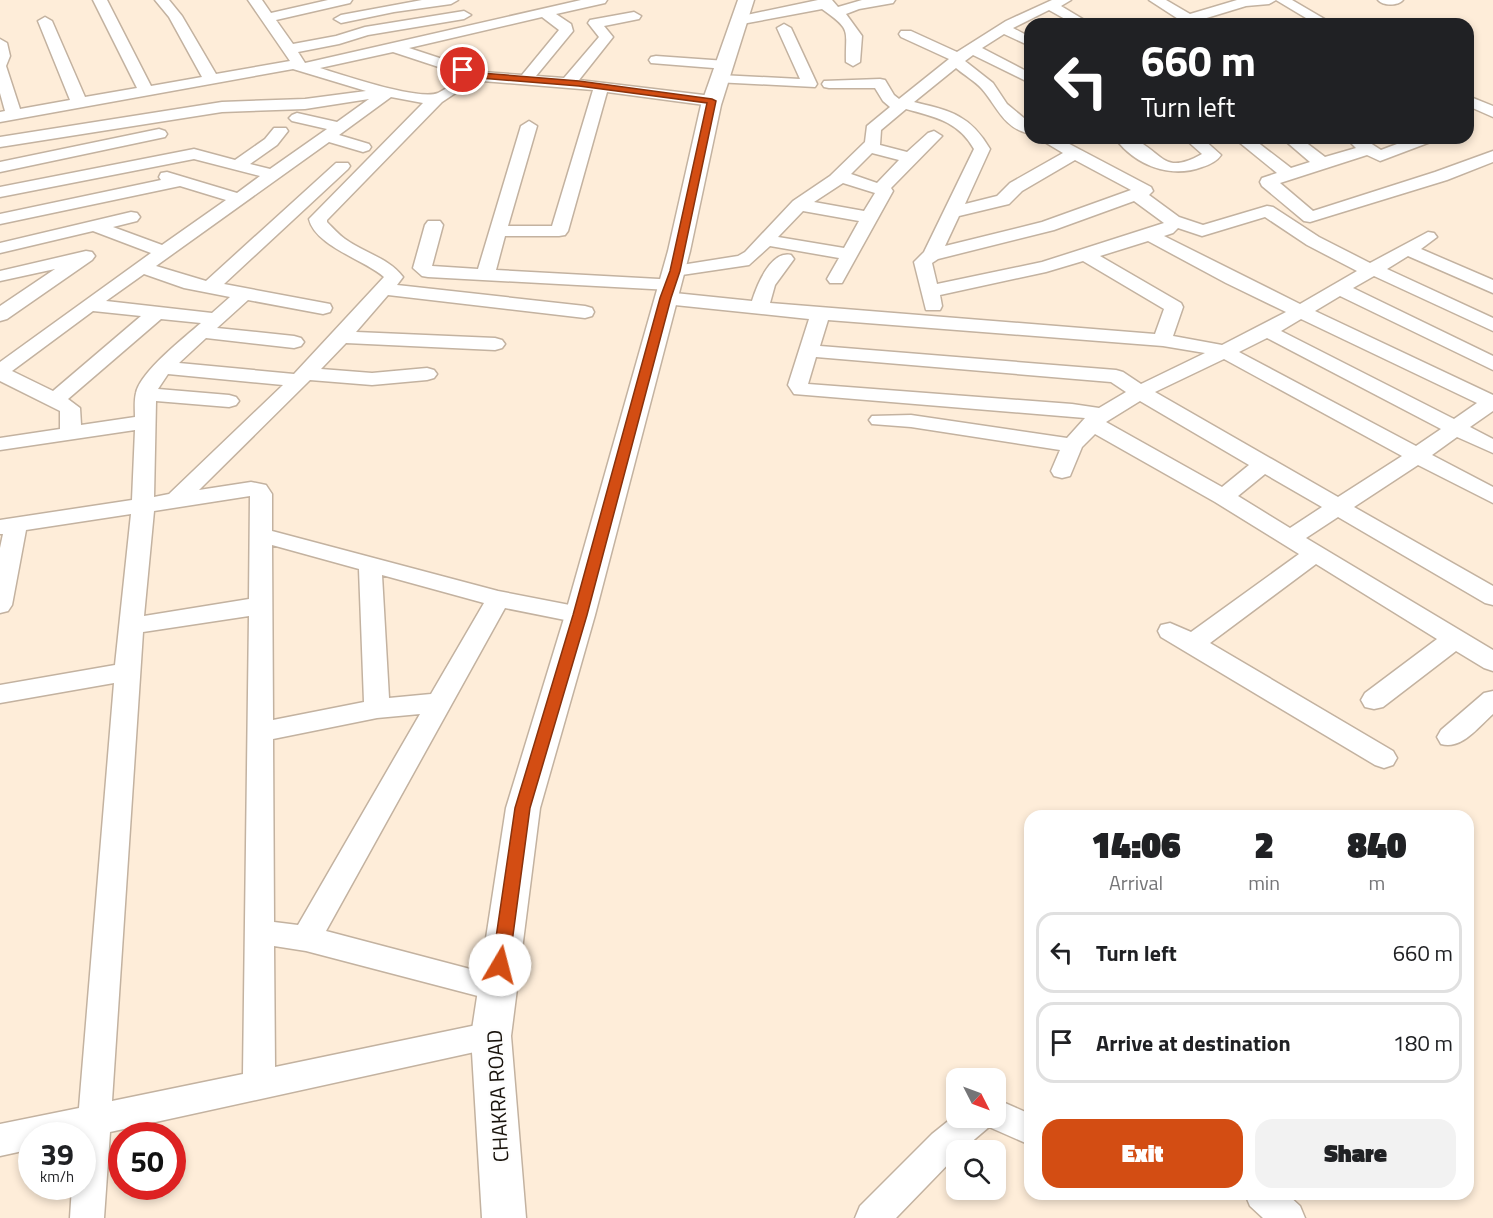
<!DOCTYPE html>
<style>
body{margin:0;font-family:"Titillium Web",sans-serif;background:#f2f2f2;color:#202124;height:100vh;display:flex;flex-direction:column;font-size:22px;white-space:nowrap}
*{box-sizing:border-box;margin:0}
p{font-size:20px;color:#757577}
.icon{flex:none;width:33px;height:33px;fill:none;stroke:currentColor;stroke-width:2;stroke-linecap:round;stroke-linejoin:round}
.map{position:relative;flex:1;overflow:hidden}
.details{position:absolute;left:1024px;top:810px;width:450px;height:390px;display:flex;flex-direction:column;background:#fff;border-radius:18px;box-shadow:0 3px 9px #0003}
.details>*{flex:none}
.banner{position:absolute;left:1024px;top:18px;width:450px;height:126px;border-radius:18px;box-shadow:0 3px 9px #0003;background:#202124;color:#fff;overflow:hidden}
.needle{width:39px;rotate:132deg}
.fabs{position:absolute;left:946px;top:1068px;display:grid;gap:12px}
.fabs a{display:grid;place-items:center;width:60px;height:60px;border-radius:12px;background:#fff;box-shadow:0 3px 9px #0003;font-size:30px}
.speed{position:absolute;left:18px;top:1122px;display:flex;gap:12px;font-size:30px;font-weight:700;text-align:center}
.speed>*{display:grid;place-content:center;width:78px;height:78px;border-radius:50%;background:#fff;box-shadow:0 3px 9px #0003;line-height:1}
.speed small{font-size:15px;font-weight:400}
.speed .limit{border:9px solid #d22;background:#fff;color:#111}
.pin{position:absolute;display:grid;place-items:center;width:51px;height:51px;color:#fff;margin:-26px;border:3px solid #fff;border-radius:50%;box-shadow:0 2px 6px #0007}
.me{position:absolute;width:66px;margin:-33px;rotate:8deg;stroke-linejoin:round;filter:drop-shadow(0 0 4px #0008)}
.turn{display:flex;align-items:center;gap:21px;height:126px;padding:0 18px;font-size:27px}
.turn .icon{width:78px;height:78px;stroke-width:2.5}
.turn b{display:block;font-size:42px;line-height:51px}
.eta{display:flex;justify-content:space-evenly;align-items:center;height:102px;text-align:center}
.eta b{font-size:36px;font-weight:800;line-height:42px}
.button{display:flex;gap:12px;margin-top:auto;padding:12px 18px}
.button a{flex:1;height:69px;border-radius:18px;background:#d34d13;color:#fff;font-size:24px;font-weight:800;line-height:69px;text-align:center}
.button a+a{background:#f2f2f2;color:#202124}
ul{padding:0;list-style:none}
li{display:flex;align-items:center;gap:18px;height:81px;margin:0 12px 9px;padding:0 6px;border:3px solid #e0e0e0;border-radius:18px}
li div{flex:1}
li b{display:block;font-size:22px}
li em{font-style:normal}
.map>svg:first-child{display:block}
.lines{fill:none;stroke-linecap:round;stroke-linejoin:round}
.minor-casing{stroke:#c3b2a0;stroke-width:3}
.major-casing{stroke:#c3b2a0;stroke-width:3}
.minor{fill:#fff;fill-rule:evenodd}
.major{fill:#fff;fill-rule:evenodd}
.route{fill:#d34d13;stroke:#89320c;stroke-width:1.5}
.labels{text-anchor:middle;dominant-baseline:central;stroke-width:5;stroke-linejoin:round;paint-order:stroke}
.street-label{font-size:21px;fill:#18120b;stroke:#fdfdfd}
</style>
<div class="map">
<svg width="1493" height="1218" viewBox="0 0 1493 1218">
<rect width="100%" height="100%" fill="#feedd9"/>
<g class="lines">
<g class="minor-casing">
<path id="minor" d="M 93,0 L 107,0 L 151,86 L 202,77 L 169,17 L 155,0 L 169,0 L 182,16 L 216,74 L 290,61 L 248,0 L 262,0 L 271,13 L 328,0 L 352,0 L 350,3 L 276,20 L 293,44 L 336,36 L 365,27 L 464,11 L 471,15 L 464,19 L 368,35 L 339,44 L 298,52 L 305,63 L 581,0 L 607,0 L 605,3 L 556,14 L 571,24 L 573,31 L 536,76 L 564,78 L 599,37 L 588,23 L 590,20 L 634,12 L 641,16 L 639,19 L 604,26 L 613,37 L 579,80 L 712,96 L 720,101 L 712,106 L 607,92 L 568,231 L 565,235 L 559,236 L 505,236 L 496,270 L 677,280 L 679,284 L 677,288 L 670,290 L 428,277 L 422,276 L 413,268 L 425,225 L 428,221 L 440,221 L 443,225 L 432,266 L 478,269 L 521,126 L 529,121 L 537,126 L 508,226 L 552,226 L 593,90 L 482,81 L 463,88 L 442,102 L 327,220 L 327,222 C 333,228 339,235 345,239 C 364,253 389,258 403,277 L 397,285 L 585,306 L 592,308 L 594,312 L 592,316 L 585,318 L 388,295 L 356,332 L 495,338 L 502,340 L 505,344 L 502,348 L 495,350 L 346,343 L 321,369 L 372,373 L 427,368 L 434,370 L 437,374 L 434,378 L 427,380 L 372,385 L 310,380 L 199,490 L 251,482 L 266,485 L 272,494 L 272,531 L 498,591 L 580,607 L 589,609 L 592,615 L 589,621 L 580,623 L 505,608 L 326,931 L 508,979 L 512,988 L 508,997 L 497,1001 L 306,951 L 274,946 L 275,1067 L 491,1022 L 502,1026 L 507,1036 L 502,1046 L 110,1132 L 104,1218 L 70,1218 L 72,1186 L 82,1186 L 82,1136 L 32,1136 L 32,1149 L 0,1156 L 0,1124 L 79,1108 L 114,683 L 0,703 L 0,685 L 115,665 L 131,514 L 26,530 L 12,605 L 8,611 L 0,613 L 0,548 L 3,534 L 0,534 L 0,520 L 132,500 L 135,430 L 0,450 L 0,438 L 60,429 L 60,411 L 0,381 L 0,362 L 151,253 L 93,231 L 0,253 L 0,243 L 131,212 L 137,213 L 140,217 L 137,221 L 113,227 L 162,245 L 226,200 L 180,186 L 0,224 L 0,214 L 161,180 L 159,177 L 161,173 L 167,172 L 237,193 L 260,176 L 194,159 L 0,197 L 0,187 L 194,149 L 235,160 L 265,139 L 274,128 L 286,128 L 288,131 L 277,145 L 250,164 L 270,169 L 327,129 L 292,121 L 289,118 L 292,115 L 297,113 L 337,122 L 369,99 L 305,109 L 222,112 L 0,147 L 0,137 L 222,102 L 305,99 L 366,91 L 293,69 L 0,122 L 0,112 L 5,111 L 0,93 L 0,39 L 7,43 L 10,56 L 6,66 L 20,109 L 70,100 L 38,21 L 45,17 L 52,21 L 85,97 L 137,88 ZM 542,17 L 559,30 L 522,75 L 482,72 L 409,48 ZM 393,52 L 466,76 C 456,81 448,88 438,93 C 419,101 343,75 320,68 ZM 391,97 L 423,103 L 309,219 C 315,246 365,260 384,277 L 294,374 L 179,363 L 206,338 L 294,348 L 301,346 L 304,342 L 301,338 L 294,336 L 217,328 L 248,300 L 323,314 L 330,312 L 332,308 L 330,304 L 224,284 L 348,169 L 350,166 L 348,163 L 336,163 L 206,281 L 156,266 L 329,142 L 363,152 L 369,150 L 371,147 L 369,144 L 339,135 ZM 144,274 L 184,288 L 230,297 L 212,313 L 106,301 ZM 93,311 L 141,316 L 53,391 L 12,371 ZM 161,319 L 201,323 C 185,337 140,372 136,393 C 134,401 135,410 135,417 L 81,425 L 80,408 L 68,399 ZM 168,374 L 283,385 L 169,494 L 154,497 L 156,401 L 229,407 L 236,405 L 239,401 L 236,397 L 229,395 L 158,389 ZM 250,496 L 249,599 L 144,616 L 154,511 ZM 272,545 L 359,569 L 364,702 L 273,720 ZM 382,575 L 484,603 L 431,694 L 389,698 ZM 249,616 L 243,1074 L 112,1101 L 143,632 ZM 420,714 L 298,925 L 274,922 L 273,739 L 377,718 Z
M 422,0 L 458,0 L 451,4 L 394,12 L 341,23 L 334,19 L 341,15 Z
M 818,0 L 832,0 L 838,7 L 862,0 L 895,0 L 893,3 L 859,9 L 846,14 L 862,36 L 860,62 L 853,66 L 846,62 C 845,29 853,31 822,9 L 742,24 L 735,20 L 742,16 Z
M 1052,0 L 1071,0 L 1061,6 L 1091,24 L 1074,24 L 1049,10 L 1013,28 L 1030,37 L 1030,46 L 1004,34 L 982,48 L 1030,73 L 1030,83 L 973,55 L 965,61 L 993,83 L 1007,104 L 1030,123 L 1030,134 C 1003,128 997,106 982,89 C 975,81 964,75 956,68 L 914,102 C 951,111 970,115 990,149 L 965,204 L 997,196 L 1010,183 L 1063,153 L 1038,138 L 1058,138 L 1151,187 L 1153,191 L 1149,195 L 1179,217 L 1203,225 L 1267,206 L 1273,207 L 1319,237 L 1370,263 L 1428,232 L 1434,233 L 1437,237 L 1421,249 L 1493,280 L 1493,293 L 1408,256 L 1387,269 L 1493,318 L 1493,331 L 1374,276 L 1353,288 L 1493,356 L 1493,370 L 1340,296 L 1315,311 L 1493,395 L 1493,411 L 1470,427 L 1493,439 L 1493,453 L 1457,437 L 1432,455 L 1493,487 L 1493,503 L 1418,465 L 1354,507 L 1493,586 L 1493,605 L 1485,603 L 1338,517 L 1306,538 L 1493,650 L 1493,671 L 1484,668 L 1456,651 L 1383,707 L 1374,709 L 1365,707 L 1361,700 L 1365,693 L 1437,639 L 1316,564 L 1210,643 L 1393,751 L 1397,758 L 1393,765 L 1384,768 L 1375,765 L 1161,637 L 1158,631 L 1161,625 L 1170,623 L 1191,632 L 1299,554 L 1215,502 L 1095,434 L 1082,447 L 1070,476 L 1062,478 L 1054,476 L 1051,471 L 1060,450 L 911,427 L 872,424 L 869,420 L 872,416 L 911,415 L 1067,438 L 1085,418 L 794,394 L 788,385 L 809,319 L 665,304 L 658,302 L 656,298 L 658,294 L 665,292 L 752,301 C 757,285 771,250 791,255 L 794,259 L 775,285 L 770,303 L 1155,334 L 1164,309 L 1083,261 L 1046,272 L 940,295 L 942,306 L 940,310 L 926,310 L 914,262 L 924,252 L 974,149 C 958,121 935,117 906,109 L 881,130 L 880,145 L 907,152 L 928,133 L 934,131 L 942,136 L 891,188 L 893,191 L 842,283 L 830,283 L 827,279 L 839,258 L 770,246 L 749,265 L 675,276 L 669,275 L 666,271 L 669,267 L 675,266 L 738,256 L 745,252 L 793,201 L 830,176 L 865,142 L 867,126 L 890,107 L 883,101 L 875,88 L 829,88 L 824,87 L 822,84 L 824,81 L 880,79 L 885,80 L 894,95 L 899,99 L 949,59 L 901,37 L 899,34 L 901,31 L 911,31 L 957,52 L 1006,21 ZM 872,153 L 899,160 L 877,183 L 851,174 ZM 1075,160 L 1131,190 L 1042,222 L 945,246 L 959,216 L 1009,204 L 1022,191 ZM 843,183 L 875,193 L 864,211 L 814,202 ZM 1134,201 L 1164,223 L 1042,262 L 937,284 L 932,263 L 938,259 L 1054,230 ZM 803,211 L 859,221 L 844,248 L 778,237 ZM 1265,217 L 1307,245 L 1357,271 L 1300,304 L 1164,236 L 1173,233 L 1178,228 L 1202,236 ZM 1148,241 L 1226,283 L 1286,312 L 1222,345 L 1173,336 L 1183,307 L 1181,303 L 1100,256 ZM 1301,319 L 1477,403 L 1454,419 L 1281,331 ZM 828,320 L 1163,346 L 1205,353 L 1141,384 L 1123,372 L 1116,370 L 820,346 ZM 1267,338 L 1441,429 L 1416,446 L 1239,352 ZM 816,357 L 1111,382 L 1126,392 L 1099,408 L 1072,404 L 808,384 ZM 1224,359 L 1402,456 L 1338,497 L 1155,392 ZM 1140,401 L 1249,465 L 1222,487 L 1106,422 ZM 1265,474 L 1322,507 L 1290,528 L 1238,496 Z
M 1149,0 L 1166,0 L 1190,14 L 1237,0 L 1292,0 L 1333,24 L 1316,24 L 1276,0 L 1269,4 L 1246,6 L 1200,20 L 1203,24 L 1186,24 Z
M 1378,0 L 1403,0 C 1398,6 1383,6 1378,0 Z
M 784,24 L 791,28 L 817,84 L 815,87 L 715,82 L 713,79 L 720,75 L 800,79 L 777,28 Z
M 656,56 L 726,61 L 733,65 L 726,69 L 651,63 L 649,60 L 651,57 Z
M 1468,96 L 1493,106 L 1493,117 L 1468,106 Z
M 159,129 L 165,131 L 167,134 L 165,137 L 0,172 L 0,162 Z
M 1115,138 C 1121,138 1129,137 1134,139 C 1164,153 1163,176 1202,154 L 1184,138 L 1202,138 L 1221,155 C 1217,161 1209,165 1202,167 C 1170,179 1135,165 1115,138 Z
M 1234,138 L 1252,138 L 1291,168 L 1310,162 L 1282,138 L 1300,138 L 1325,157 L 1356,148 L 1350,142 L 1355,138 L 1364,139 L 1381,150 L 1413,138 L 1435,138 L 1433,141 L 1380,161 L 1367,155 L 1280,183 L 1313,211 L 1435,172 L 1493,151 L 1493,162 L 1447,180 L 1310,222 L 1304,221 L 1262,186 L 1260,182 L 1262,178 L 1277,173 Z
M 86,251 L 92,252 L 95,256 L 92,260 L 7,319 L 0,321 L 0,306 L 55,269 L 0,281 L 0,271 Z
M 1493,691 L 1493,714 C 1478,727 1462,750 1441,744 L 1437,737 L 1441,730 L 1484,693 Z
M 996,1099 L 1030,1114 L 1030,1145 L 989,1127 L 962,1150 L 957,1150 L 957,1155 L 896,1218 L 855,1218 L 860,1206 L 932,1134 L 957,1114 L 957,1118 L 996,1118 Z
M 1245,1194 L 1287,1194 L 1300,1206 L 1305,1218 L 1263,1218 L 1250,1206 Z"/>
</g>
<g class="major-casing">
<path id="major" d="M 738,0 L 754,0 L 721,105 L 690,251 L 595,615 L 540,808 L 511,1036 L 526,1218 L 482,1218 L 471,1036 L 506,808 L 565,615 L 668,251 L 701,105 Z"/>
</g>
<use href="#minor" class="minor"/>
<use href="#major" class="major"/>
</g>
<path class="route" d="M 460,68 L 481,73 L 579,81 L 712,99 L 716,101 L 680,271 L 671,298 L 587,615 L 530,808 L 509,965 L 506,971 L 500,973 L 494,971 L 492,965 L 515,808 L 573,615 L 660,298 L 670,271 L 707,103 L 579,86 L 480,78 L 460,72 Z"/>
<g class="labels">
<g class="street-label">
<text transform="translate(497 1096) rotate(-93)">CHAKRA ROAD</text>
</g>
</g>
</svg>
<div class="fabs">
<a><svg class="needle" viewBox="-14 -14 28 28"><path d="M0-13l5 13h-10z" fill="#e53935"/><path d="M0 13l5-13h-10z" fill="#757577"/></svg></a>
<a><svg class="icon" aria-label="search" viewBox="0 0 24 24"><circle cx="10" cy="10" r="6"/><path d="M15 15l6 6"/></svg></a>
</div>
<div class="speed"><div>39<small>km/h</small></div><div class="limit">50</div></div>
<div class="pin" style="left:463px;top:70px;background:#d93025"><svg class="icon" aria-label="arrive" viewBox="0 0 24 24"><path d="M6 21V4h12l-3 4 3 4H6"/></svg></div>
<svg class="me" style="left:500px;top:965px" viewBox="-20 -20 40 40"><circle r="19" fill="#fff"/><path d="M0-13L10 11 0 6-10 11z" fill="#d34d13"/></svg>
<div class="banner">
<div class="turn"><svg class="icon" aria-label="left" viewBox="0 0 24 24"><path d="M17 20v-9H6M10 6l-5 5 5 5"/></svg><div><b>660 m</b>Turn left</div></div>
</div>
<section class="details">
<div class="eta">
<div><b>14:06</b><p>Arrival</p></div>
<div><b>2</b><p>min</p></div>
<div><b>840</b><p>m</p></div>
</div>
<ul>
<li><svg class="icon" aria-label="left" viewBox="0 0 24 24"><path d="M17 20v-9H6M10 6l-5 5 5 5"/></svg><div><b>Turn left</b></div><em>660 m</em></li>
<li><svg class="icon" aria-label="arrive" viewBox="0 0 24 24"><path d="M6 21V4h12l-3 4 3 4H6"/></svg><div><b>Arrive at destination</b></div><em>180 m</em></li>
</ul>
<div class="button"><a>Exit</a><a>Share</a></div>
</section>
</div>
